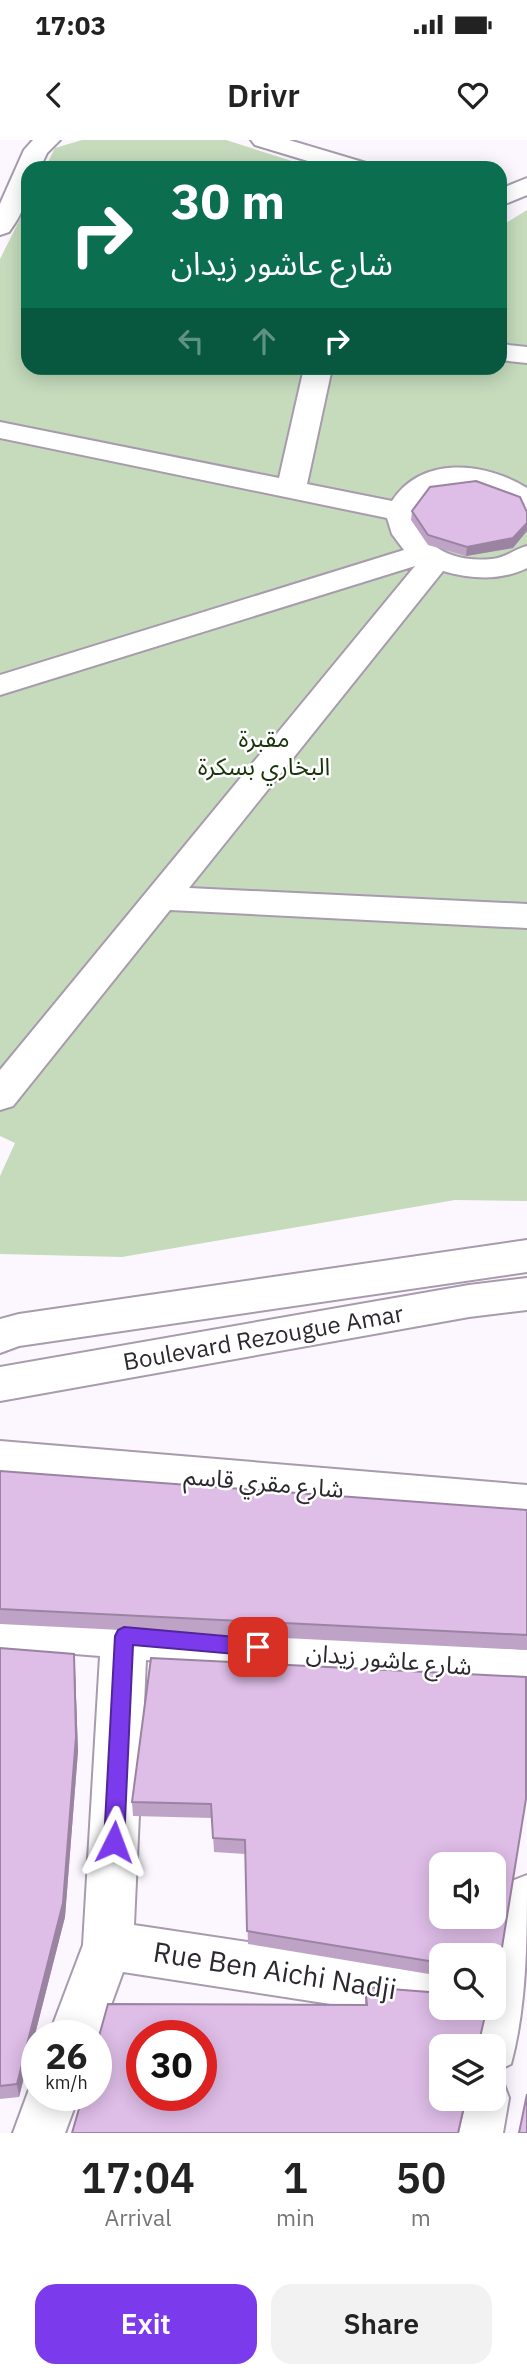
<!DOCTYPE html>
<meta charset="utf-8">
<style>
body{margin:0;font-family:"IBM Plex Sans","Noto Sans Arabic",sans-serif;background:#f2f2f2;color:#222;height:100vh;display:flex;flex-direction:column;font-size:26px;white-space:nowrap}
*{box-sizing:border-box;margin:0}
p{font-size:23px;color:#767676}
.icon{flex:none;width:38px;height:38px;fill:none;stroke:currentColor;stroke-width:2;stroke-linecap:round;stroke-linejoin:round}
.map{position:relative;height:1993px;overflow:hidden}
.drawer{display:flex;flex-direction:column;background:#fff;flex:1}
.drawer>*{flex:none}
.top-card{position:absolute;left:21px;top:21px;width:486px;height:214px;border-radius:21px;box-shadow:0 4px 18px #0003;background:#0b6e4f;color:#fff;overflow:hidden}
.buttons{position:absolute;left:429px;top:1712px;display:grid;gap:14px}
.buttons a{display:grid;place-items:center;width:77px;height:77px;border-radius:14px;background:#fff;box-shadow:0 4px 18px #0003;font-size:35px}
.speed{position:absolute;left:21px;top:1880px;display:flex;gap:14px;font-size:35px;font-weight:700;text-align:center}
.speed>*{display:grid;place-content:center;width:91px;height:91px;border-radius:50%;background:#fff;box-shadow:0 4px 18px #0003;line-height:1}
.speed small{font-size:18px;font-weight:400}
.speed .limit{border:10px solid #d22;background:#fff;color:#111}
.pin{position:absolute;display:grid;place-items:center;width:60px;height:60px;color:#fff;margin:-30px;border-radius:14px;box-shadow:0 4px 10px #0006}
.me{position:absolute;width:77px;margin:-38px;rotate:3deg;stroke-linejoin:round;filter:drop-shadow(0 0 5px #0008)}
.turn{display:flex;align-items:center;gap:24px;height:147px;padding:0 35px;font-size:32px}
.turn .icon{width:91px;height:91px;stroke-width:2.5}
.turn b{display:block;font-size:49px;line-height:60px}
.lanes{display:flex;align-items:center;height:66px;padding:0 35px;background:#0003;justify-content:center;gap:35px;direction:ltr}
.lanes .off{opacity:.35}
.eta{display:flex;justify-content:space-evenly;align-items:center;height:119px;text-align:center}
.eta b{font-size:42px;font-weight:600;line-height:49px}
.primary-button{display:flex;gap:14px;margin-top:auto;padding:14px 35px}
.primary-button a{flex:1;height:80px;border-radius:21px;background:#7c3aed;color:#fff;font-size:28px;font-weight:600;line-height:80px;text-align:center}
.primary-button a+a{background:#f2f2f2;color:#222}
.status{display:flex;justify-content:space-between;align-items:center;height:49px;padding:0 35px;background:#fff;direction:ltr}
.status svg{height:19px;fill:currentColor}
header{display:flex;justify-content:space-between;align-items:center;height:91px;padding:0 35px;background:#fff;font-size:32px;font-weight:600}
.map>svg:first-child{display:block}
.green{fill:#c5dbbc}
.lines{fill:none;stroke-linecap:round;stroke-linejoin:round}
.minor-casing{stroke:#a79bad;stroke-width:4}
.major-casing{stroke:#a79bad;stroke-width:4}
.minor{fill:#fff;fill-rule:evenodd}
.major{fill:#fff;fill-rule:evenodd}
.wall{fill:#bfa3c7;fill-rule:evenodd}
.shaded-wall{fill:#9b84a2}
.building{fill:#debde7;stroke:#9b84a2;stroke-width:2;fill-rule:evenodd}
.route{fill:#7c3aed;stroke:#51269a;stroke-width:2}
.labels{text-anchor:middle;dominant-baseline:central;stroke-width:5;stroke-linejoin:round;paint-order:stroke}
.park-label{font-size:24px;fill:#183508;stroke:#fff}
.street-label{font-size:24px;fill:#2d282f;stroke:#fff}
.near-street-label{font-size:28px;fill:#2d282f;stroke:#fff}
</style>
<div class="status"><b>17:03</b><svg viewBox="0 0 49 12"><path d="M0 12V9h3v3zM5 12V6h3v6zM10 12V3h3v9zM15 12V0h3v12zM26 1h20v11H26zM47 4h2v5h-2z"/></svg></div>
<header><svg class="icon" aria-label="back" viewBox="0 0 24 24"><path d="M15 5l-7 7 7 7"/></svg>Drivr<svg class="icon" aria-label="heart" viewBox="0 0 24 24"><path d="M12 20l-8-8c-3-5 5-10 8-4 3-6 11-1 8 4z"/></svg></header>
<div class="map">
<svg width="527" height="1993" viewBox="0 0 527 1993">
<rect width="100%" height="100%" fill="#fcf7ff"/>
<path class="green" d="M 82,0 L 226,0 L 314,28 L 45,28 L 55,8 Z
M 28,63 L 28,228 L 500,228 L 501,86 L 527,70 L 527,1061 L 455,1060 L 122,1117 L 0,1114 L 0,1036 L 15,1003 L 0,996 L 0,119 Z"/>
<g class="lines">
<g class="minor-casing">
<path id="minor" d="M 33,0 L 60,0 L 47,13 L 40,28 L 28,28 C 28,56 26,69 9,92 L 0,95 L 0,64 L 24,10 Z
M 251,0 L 289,0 L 366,23 L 369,28 L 331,28 L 255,5 Z
M 527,38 L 527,55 L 500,66 L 500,49 Z
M 500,204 L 527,207 L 527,223 L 500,220 Z
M 304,228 L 332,228 L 307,344 L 392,361 C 422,315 485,322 527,348 L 527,371 C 506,366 491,348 469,345 C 391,336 405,428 492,419 C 505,418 515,409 527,406 L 527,428 C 501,441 471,439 443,431 L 189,748 L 527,764 L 527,788 L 170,770 L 13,966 L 0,970 L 0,930 L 415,426 L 0,555 L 0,535 L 404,410 L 392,394 L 387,378 L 0,298 L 0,282 L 279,338 Z
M 0,1301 L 527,1345 L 527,1383 L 0,1337 Z
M 0,1468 L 527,1510 L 527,1552 L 146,1520 L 134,1785 L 441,1831 L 441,1867 L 462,1867 L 459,1874 L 441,1881 L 123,1832 L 96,1906 L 96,1895 L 49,1895 L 83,1805 L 100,1516 L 0,1508 Z
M 527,1735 C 527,1798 527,1865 511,1924 L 494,1932 L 494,1906 L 467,1906 L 476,1867 L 494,1867 L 494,1815 L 489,1815 L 502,1759 L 509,1742 Z
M 34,1936 L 37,1936 L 37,1955 L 79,1955 L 65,1993 L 13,1993 Z
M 494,1936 L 502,1939 L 509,1958 L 503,1993 L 451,1993 L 457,1958 L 494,1958 Z"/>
</g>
<g class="major-casing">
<path id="major" d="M 527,1100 L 527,1132 L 19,1206 L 0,1213 L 0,1179 L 19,1174 Z
M 527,1138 L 527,1170 L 469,1177 L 0,1261 L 0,1227 L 469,1145 Z"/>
</g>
<use href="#minor" class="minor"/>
<use href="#major" class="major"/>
</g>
<path class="wall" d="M 412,371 L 513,408 L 466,416 L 428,405 L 411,380 Z
M 0,1331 L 527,1370 L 527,1510 L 0,1484 Z
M 0,1508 L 75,1529 L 78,1611 L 65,1777 L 19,1957 L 0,1959 Z
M 151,1518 L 526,1537 L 526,1659 L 496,1845 L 494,1845 L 494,1815 L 441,1815 L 441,1836 L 248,1804 L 245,1714 L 214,1712 L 212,1678 L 133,1676 L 132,1662 ZM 441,1724 L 494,1724 L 494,1776 L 441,1776 Z
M 365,1847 L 441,1958 L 467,1958 L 459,1993 L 72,1993 L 365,1865 Z"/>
<path class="shaded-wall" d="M 527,383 L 527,391 L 513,408 L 466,416 L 467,407 Z
M 74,1514 L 75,1529 L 78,1611 L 65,1777 L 19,1957 L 17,1944 Z"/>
<path class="building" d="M 476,341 L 520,357 L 527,372 L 527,383 L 513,398 L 467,407 L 428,395 L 412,371 L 430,347 Z
M 0,1331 L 527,1370 L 527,1495 L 0,1469 Z
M 0,1508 L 74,1514 L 76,1597 L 63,1763 L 17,1944 L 0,1946 Z
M 151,1518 L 526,1537 L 526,1659 L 498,1832 L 494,1831 L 494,1815 L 441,1815 L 441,1823 L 247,1791 L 245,1700 L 213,1698 L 211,1664 L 132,1662 ZM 441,1724 L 494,1724 L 494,1776 L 441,1776 Z
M 365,1847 L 441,1853 L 441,1867 L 487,1867 L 478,1906 L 441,1906 L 441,1958 L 466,1958 L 458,1993 L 72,1993 L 83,1955 L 96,1955 L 96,1907 L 108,1864 L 367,1865 ZM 142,1895 L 201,1895 L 201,1955 L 142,1955 Z
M 527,1954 L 527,1993 L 519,1993 Z"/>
<path class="route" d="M 124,1487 L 258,1499 L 265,1501 L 268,1507 L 265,1513 L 258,1516 L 133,1505 L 124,1702 L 121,1708 L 114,1711 L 107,1708 L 104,1702 L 115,1496 L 118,1490 Z"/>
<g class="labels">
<g class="park-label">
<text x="264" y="598">مقبرة<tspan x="264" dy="28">البخاري بسكرة</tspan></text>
</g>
<g class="street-label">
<text transform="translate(263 1197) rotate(-10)">Boulevard Rezougue Amar</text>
<text transform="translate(264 1342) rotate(5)">شارع مقري قاسم</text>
<text transform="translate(389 1519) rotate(5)">شارع عاشور زيدان</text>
</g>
<g class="near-street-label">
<text transform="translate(275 1830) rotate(9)">Rue Ben Aichi Nadji</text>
</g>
</g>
</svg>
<div class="buttons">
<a><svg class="icon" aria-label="sound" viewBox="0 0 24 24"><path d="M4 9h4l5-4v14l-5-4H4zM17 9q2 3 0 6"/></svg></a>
<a><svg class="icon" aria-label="search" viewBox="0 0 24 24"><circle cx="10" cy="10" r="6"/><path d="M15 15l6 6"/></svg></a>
<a><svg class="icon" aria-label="layers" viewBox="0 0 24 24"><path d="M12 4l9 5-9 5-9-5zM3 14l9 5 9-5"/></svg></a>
</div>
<div class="speed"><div>26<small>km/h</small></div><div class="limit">30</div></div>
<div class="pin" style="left:258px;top:1507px;background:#d93025"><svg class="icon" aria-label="arrive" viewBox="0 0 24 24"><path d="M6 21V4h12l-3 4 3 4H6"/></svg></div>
<svg class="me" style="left:114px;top:1702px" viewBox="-20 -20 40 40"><path d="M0-17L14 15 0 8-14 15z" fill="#7c3aed" stroke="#fff" stroke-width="4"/></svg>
<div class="top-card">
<div class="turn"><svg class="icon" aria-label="right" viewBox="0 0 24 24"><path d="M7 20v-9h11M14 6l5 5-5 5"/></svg><div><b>30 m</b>شارع عاشور زيدان</div></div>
<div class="lanes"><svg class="icon off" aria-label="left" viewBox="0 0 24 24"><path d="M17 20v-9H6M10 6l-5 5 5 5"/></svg><svg class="icon off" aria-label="ahead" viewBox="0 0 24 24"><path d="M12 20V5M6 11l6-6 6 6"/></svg><svg class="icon" aria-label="right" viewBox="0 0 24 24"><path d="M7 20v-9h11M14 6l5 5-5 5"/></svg></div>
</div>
</div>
<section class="drawer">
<div class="eta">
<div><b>17:04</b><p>Arrival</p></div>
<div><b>1</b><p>min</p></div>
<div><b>50</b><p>m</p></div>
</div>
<div class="primary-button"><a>Exit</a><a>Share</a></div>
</section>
